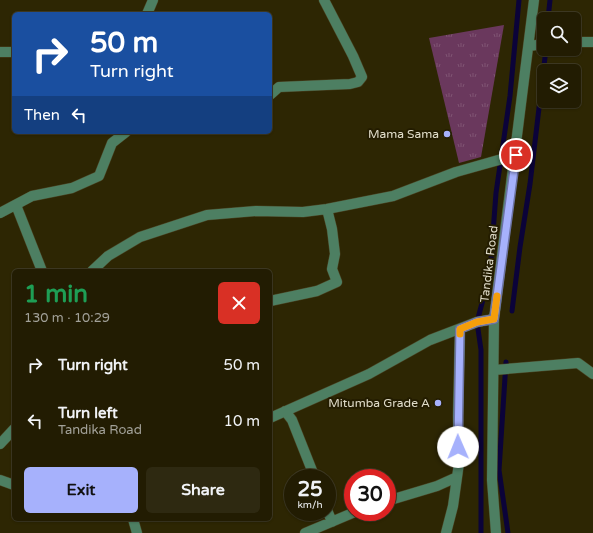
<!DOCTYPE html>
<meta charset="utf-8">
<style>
body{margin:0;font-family:"Varela Round",sans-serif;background:#2e2911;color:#f1f3f6;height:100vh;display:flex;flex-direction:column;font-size:15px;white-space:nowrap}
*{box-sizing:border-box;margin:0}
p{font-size:13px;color:#a2a199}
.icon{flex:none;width:22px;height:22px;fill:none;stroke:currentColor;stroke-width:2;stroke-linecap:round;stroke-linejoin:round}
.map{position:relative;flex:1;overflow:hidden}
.side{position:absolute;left:12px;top:269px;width:260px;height:252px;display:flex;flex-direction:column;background:#221c02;border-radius:6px;box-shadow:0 1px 3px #0004,0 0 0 1px #3f3a24}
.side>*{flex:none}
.top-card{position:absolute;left:12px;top:12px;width:260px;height:122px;border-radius:6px;box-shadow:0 1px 3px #0004,0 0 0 1px #3f3a24;background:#1a4fa0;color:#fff;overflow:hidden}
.controls{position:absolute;left:537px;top:12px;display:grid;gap:8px}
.controls a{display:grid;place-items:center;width:44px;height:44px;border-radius:6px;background:#221c02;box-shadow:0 1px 3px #0004,0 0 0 1px #3f3a24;font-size:20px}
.speed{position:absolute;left:284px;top:469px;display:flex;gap:8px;font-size:20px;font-weight:700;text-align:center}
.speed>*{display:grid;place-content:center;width:52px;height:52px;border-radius:50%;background:#221c02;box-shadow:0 1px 3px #0004,0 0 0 1px #3f3a24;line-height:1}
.speed small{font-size:10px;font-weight:400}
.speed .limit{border:6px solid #d22;background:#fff;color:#111}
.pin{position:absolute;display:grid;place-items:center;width:34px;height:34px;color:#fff;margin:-17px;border:2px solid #fff;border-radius:50%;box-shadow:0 1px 4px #0007}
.me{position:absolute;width:44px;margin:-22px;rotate:359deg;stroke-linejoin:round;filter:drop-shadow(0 0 3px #0008)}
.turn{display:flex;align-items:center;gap:14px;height:84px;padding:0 12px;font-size:18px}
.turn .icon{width:52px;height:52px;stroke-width:2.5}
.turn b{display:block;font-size:28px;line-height:34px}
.then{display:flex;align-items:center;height:38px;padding:0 12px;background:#0003;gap:8px;font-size:15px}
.round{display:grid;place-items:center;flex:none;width:42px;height:42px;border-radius:6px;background:#2e2911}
.head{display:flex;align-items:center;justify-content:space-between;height:68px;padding:0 12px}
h1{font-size:24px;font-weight:700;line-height:30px;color:#1e9e55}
.action{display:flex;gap:8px;margin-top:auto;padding:8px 12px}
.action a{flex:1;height:46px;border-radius:6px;background:#a6b1fc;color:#111;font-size:16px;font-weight:700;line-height:46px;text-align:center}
.action a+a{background:#2e2911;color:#f1f3f6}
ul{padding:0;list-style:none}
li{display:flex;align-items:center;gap:12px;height:56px;padding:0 12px}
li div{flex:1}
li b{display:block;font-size:15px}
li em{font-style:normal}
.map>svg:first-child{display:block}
.grass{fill:url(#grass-tufts)}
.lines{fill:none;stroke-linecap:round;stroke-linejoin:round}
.stream{stroke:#0b0339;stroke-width:5}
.minor-casing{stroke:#4a4323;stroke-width:11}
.minor{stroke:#4d7f62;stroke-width:10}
.route-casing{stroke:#6c73a4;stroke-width:10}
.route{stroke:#a6b1fc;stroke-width:7}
.slow{stroke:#f59e0b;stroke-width:7}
.poi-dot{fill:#a6b1fc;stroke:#231c00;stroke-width:1.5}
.labels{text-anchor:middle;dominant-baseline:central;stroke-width:4;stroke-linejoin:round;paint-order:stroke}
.poi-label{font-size:12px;fill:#e0dcc9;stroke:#231c00;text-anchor:end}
.street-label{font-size:12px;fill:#e0dcc9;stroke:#231c00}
</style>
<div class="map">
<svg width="593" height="533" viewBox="0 0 593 533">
<defs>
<pattern id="grass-tufts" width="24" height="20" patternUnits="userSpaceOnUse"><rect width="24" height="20" fill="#6a385d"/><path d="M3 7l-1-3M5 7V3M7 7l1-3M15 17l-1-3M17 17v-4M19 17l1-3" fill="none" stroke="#7f5473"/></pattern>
</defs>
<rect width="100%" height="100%" fill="#2d2603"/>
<path class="grass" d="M 504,25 L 481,157 L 459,163 L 429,38 Z"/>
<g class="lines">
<path class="stream" d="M 548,19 L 550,0
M 512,311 L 520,247 L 530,184 L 546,49
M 506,362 L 499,470 L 508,533
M 481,533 L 481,350 L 477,322 L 490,273 L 496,193 L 510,96 L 519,0"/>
<g class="minor-casing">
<path id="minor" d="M 147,14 L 153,0
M 574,42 L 593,42
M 529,46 L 544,44
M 0,52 L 14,52
M 270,95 L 279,87 L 350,84 L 358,82 L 362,77 L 353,56 L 324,0
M 16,205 L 42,271
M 0,213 L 32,196 L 72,188 L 99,176 L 112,143 L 126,132
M 92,271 L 108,256 L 140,237 L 207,215 L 256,211 L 303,212 L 327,209 L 393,196 L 456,172 L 516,155
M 270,301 L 317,291 L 337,282 L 332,269 L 335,254 L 332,229 L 327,209
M 494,370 L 578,363 L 593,374
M 285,411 L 292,420 L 315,478
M 270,418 L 369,374 L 430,340 L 477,322 L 494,319
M 0,444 L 14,429
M 0,480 L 14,485
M 387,501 L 437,486 L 457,477
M 327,510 L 332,522
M 133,519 L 137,533
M 305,533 L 355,512
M 446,533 L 453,506 L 459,463 L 458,416 L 460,329
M 496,533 L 492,480 L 494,319 L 534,0"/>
</g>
<use href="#minor" class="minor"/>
</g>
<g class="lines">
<g class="route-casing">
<path id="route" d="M 458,447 L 460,329 L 477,322 L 494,319 L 516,155"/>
</g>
<use href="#route" class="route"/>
<path class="slow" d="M 460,334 L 460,329 L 477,322 L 494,319 L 497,296"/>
</g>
<g class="poi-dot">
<circle cx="447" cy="134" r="4"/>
<circle cx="438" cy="403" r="4"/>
</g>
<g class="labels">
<g class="poi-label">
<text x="439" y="134">Mama Sama</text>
<text x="430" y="403">Mitumba Grade A</text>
</g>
<g class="street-label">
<text transform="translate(489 264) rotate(-83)">Tandika Road</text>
</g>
</g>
</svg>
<div class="controls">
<a><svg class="icon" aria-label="search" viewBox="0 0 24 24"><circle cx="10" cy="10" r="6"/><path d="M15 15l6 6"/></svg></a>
<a><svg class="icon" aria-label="layers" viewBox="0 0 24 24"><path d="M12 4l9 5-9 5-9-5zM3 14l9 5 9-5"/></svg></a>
</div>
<div class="speed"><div>25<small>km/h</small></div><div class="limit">30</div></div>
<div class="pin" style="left:516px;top:155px;background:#d93025"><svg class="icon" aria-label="arrive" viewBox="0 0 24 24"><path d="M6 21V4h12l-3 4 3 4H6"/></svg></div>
<svg class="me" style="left:458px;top:447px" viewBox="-20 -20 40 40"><circle r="19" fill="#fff"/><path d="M0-13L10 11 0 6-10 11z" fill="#a6b1fc"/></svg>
<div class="top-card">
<div class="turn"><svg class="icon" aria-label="right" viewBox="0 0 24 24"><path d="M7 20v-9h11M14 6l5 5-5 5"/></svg><div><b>50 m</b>Turn right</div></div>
<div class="then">Then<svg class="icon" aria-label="left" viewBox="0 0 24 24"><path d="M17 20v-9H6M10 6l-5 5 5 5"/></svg></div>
</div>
<section class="side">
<div class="head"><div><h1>1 min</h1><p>130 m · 10:29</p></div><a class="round" style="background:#d93025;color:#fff"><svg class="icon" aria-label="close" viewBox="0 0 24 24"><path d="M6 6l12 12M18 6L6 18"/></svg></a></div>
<ul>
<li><svg class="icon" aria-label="right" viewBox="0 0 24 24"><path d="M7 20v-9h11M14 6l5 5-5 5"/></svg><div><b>Turn right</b></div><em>50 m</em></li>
<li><svg class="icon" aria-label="left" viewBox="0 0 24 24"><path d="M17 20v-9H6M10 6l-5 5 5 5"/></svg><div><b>Turn left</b><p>Tandika Road</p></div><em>10 m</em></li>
</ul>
<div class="action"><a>Exit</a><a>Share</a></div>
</section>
</div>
